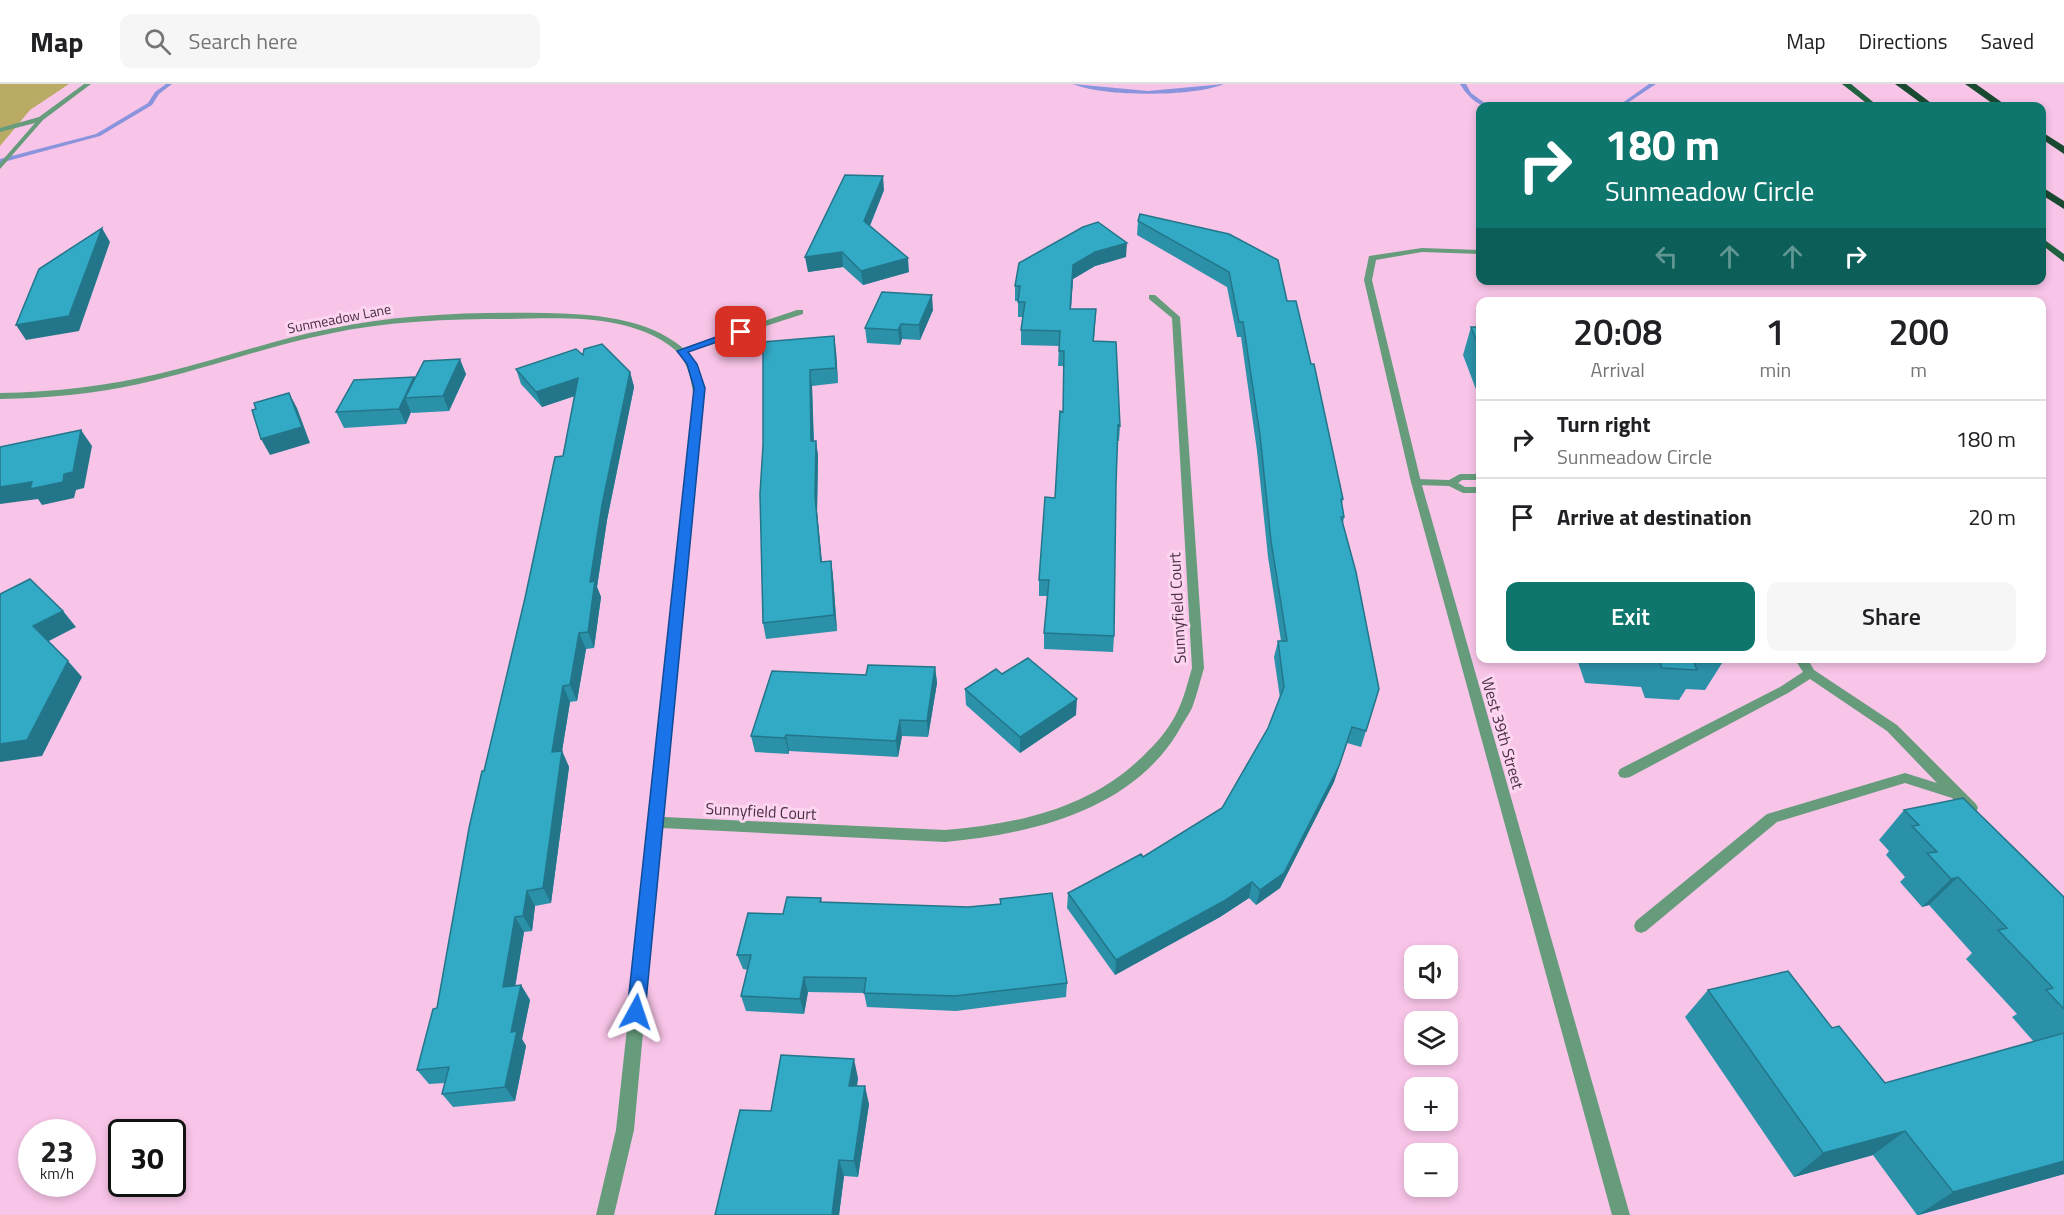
<!DOCTYPE html>
<meta charset="utf-8">
<style>
body{margin:0;font-family:"Titillium Web",sans-serif;background:#f6f6f6;color:#202124;height:100vh;display:flex;flex-direction:column;font-size:22px;white-space:nowrap}
*{box-sizing:border-box;margin:0}
p{font-size:20px;color:#757577}
.icon{flex:none;width:33px;height:33px;fill:none;stroke:currentColor;stroke-width:2;stroke-linecap:round;stroke-linejoin:round}
.map{position:relative;flex:1;overflow:hidden}
.sheet{position:absolute;left:1476px;top:213px;width:570px;height:366px;display:flex;flex-direction:column;background:#fff;border-radius:12px;box-shadow:0 3px 9px #0003}
.sheet>*{flex:none}
.banner{position:absolute;left:1476px;top:18px;width:570px;height:183px;border-radius:12px;box-shadow:0 3px 9px #0003;background:#0f766e;color:#fff;overflow:hidden}
.tools{position:absolute;left:1404px;top:861px;display:grid;gap:12px}
.tools a{display:grid;place-items:center;width:54px;height:54px;border-radius:12px;background:#fff;box-shadow:0 3px 9px #0003;font-size:30px}
.speed{position:absolute;left:18px;top:1035px;display:flex;gap:12px;font-size:30px;font-weight:700;text-align:center}
.speed>*{display:grid;place-content:center;width:78px;height:78px;border-radius:50%;background:#fff;box-shadow:0 3px 9px #0003;line-height:1}
.speed small{font-size:15px;font-weight:400}
.speed .limit{border:3px solid #111;border-radius:9px;background:#fff;color:#111}
.pin{position:absolute;display:grid;place-items:center;width:51px;height:51px;color:#fff;margin:-26px;border-radius:12px;box-shadow:0 3px 9px #0006}
.me{position:absolute;width:66px;margin:-33px;rotate:5deg;stroke-linejoin:round;filter:drop-shadow(0 0 4px #0008)}
.turn{display:flex;align-items:center;gap:21px;height:126px;padding:0 30px;font-size:27px}
.turn .icon{width:78px;height:78px;stroke-width:2.5}
.turn b{display:block;font-size:42px;line-height:51px}
.lanes{display:flex;align-items:center;height:57px;padding:0 30px;background:#0003;justify-content:center;gap:30px;direction:ltr}
.lanes .off{opacity:.35}
.eta{display:flex;justify-content:space-evenly;align-items:center;height:102px;text-align:center}
.eta b{font-size:36px;font-weight:600;line-height:42px}
.action{display:flex;gap:12px;margin-top:auto;padding:12px 30px}
.action a{flex:1;height:69px;border-radius:12px;background:#0f766e;color:#fff;font-size:24px;font-weight:600;line-height:69px;text-align:center}
.action a+a{background:#f6f6f6;color:#202124}
ul{padding:0;list-style:none}
li{display:flex;align-items:center;gap:18px;height:78px;padding:0 30px;border-top:2px solid #e0e0e0}
li div{flex:1}
li b{display:block;font-size:22px}
li em{font-style:normal}
header{display:flex;align-items:center;gap:36px;box-sizing:border-box;height:84px;padding:0 30px;background:#fff;border-bottom:2px solid #e0e0e0}
header strong{font-size:28px}
nav{display:flex;gap:33px;margin-inline-start:auto;font-size:21px}
.search{width:420px;height:54px;background:#f6f6f6;display:flex;align-items:center;gap:15px;box-sizing:border-box;padding:0 21px;border-radius:12px;color:#757577;font-size:22px}
.map>svg:first-child{display:block}
.green{fill:#baab64}
.lines{fill:none;stroke-linecap:round;stroke-linejoin:round}
.stream{fill:#8a94dd;fill-rule:evenodd}
.lane{fill:#669c7c;fill-rule:evenodd}
.street{fill:#669c7c;fill-rule:evenodd}
.primary{fill:#206140;fill-rule:evenodd}
.highway{fill:#1a4931;fill-rule:evenodd}
.wall{fill:#2b91a9}
.shaded-wall{fill:#23768a}
.building{fill:#32a9c5;stroke:#23768a;stroke-width:1.5}
.route{fill:#1a73e8;stroke:#114b97;stroke-width:1.5}
.labels{text-anchor:middle;dominant-baseline:central;stroke-width:6;stroke-linejoin:round;paint-order:stroke}
.far-street-label{font-size:14px;fill:#493042;stroke:#fdd5f1}
.street-label{font-size:16px;fill:#493042;stroke:#fdd5f1}
</style>
<header>
<strong>Map</strong>
<div class="search"><svg class="icon" aria-label="search" viewBox="0 0 24 24"><circle cx="10" cy="10" r="6"/><path d="M15 15l6 6"/></svg>Search here</div>
<nav><a>Map</a><a>Directions</a><a>Saved</a></nav>
</header>
<div class="map">
<svg width="2064" height="1131" viewBox="0 0 2064 1131">
<rect width="100%" height="100%" fill="#f8c4e8"/>
<path class="green" d="M 0,0 L 69,0 L 30,26 L 0,62 Z"/>
<g class="lines">
<path class="stream" d="M 166,0 L 172,0 L 159,10 L 152,21 L 100,52 L 0,79 L 0,75 L 96,50 L 148,19 L 155,8 Z
M 1073,0 L 1148,7 L 1224,0 C 1194,13 1103,13 1073,0 Z
M 1460,0 L 1466,0 L 1471,9 L 1489,22 C 1476,22 1466,10 1460,0 Z
M 1649,0 L 1656,0 L 1623,22 L 1618,22 Z"/>
<path class="lane" d="M 1460,390 L 1480,390 L 1480,396 L 1462,396 L 1458,399 L 1465,403 L 1480,403 L 1480,409 L 1463,409 L 1449,402 L 1416,401 L 1411,398 L 1416,395 L 1449,396 Z
M 1794,574 L 1807,574 L 1814,586 L 1897,641 L 1976,720 L 1978,724 L 1976,728 L 1971,729 L 1966,728 L 1952,714 L 1905,699 L 1777,738 L 1646,847 L 1641,849 L 1636,847 L 1634,842 L 1636,837 L 1767,730 L 1905,689 L 1937,699 L 1887,647 L 1810,595 L 1788,609 L 1630,693 L 1625,694 L 1620,693 L 1618,689 L 1620,685 L 1780,603 L 1803,588 Z"/>
<path class="street" d="M 84,0 L 91,0 L 43,36 L 0,85 L 0,79 L 35,39 L 0,48 L 0,44 L 39,33 Z
M 1422,164 L 1480,166 L 1480,170 L 1422,168 L 1376,176 L 1372,196 L 1421,398 L 1630,1131 L 1612,1131 L 1411,398 L 1364,196 L 1369,172 Z
M 1149,211 L 1155,211 L 1180,233 L 1204,584 C 1200,597 1197,611 1192,624 C 1188,632 1182,640 1178,648 C 1130,727 1031,750 945,758 L 662,744 L 634,1046 L 614,1131 L 596,1131 L 616,1046 L 649,741 L 647,738 L 650,734 L 694,314 C 691,296 689,278 674,265 C 630,229 562,234 508,235 C 448,235 387,237 328,250 C 264,263 203,286 139,300 C 93,310 47,314 0,315 L 0,309 C 55,308 108,302 162,289 C 218,276 272,256 328,245 C 399,230 473,228 545,229 C 591,230 646,233 683,264 L 797,226 L 803,226 L 803,230 L 686,268 L 699,285 L 704,314 L 664,733 L 945,746 C 1019,740 1093,724 1147,668 C 1160,656 1172,640 1179,624 C 1185,611 1188,597 1192,584 L 1172,234 L 1149,215 Z"/>
<path class="primary" d="M 1842,0 L 1851,0 L 1878,22 L 1870,22 Z
M 2042,154 L 2064,170 L 2064,178 L 2042,161 Z"/>
<path class="highway" d="M 1895,0 L 1906,0 L 1935,22 L 1925,22 Z
M 1965,0 L 1976,0 L 2007,22 L 1996,22 Z
M 2042,48 L 2064,62 L 2064,70 L 2042,55 Z
M 2042,103 L 2064,117 L 2064,125 L 2042,111 Z"/>
</g>
<path class="wall" d="M 884,106 L 870,142 L 909,188 L 863,201 L 843,183 L 808,188 Z
M 1138,137 L 1287,217 L 1343,415 L 1342,420 L 1344,433 L 1343,440 L 1379,605 L 1361,663 L 1347,659 L 1334,698 L 1280,804 L 1256,821 L 1249,814 L 1220,833 L 1115,891 L 1067,824 L 1068,809 L 1143,773 L 1222,724 L 1268,644 L 1280,614 L 1274,573 L 1278,557 L 1281,557 L 1268,473 L 1257,367 L 1241,253 L 1237,253 L 1227,203 L 1137,151 Z
M 1126,173 L 1095,182 L 1073,195 L 1071,225 L 1096,225 L 1094,257 L 1120,342 L 1119,357 L 1118,357 L 1116,400 L 1114,552 L 1113,568 L 1044,565 L 1044,549 L 1047,512 L 1039,512 L 1039,496 L 1055,414 L 1063,328 L 1064,282 L 1058,282 L 1059,262 L 1021,261 L 1021,246 L 1023,233 L 1018,233 L 1018,217 L 1015,217 L 1015,202 Z
M 933,226 L 920,256 L 902,255 L 900,261 L 867,259 L 865,244 Z
M 1471,243 L 1480,243 L 1480,316 L 1463,271 Z
M 763,258 L 836,267 L 838,299 L 812,302 L 814,357 L 816,357 L 818,372 L 817,428 L 822,477 L 831,477 L 833,493 L 837,547 L 766,555 L 763,539 Z
M 583,271 L 630,288 L 634,303 L 607,436 L 597,503 L 601,513 L 594,564 L 586,565 L 577,617 L 570,618 L 562,667 L 569,683 L 551,819 L 535,822 L 532,847 L 524,848 L 515,901 L 521,901 L 530,916 L 522,955 L 526,962 L 515,1017 L 453,1023 L 442,1010 L 445,999 L 429,1000 L 417,986 L 437,924 L 484,687 L 563,372 L 575,312 L 542,323 L 521,300 L 516,285 Z
M 466,290 L 449,327 L 412,329 L 411,328 L 406,340 L 344,344 L 336,328 L 414,293 L 415,295 Z
M 1572,574 L 1723,574 L 1724,576 L 1705,606 L 1686,605 L 1679,616 L 1645,614 L 1641,603 L 1585,599 L 1578,578 L 1573,578 Z
M 935,583 L 937,599 L 928,653 L 902,652 L 898,673 L 789,667 L 789,670 L 755,668 L 751,652 L 866,591 Z
M 1002,590 L 1076,631 L 1020,669 L 966,621 L 965,605 Z
M 1904,726 L 2064,813 L 2064,1090 L 1919,1131 L 1917,1131 L 1873,1071 L 1794,1093 L 1685,933 L 1708,906 L 1832,944 L 1885,999 L 2034,958 L 2012,933 L 2017,930 L 1966,875 L 1972,869 L 1929,821 L 1922,823 L 1900,798 L 1905,793 L 1886,771 L 1889,767 L 1879,756 Z
M 821,814 L 822,818 L 968,823 L 1000,820 L 1000,815 L 1067,899 L 1066,913 L 956,927 L 867,923 L 864,909 L 808,908 L 804,930 L 746,927 L 741,912 L 748,886 L 743,885 L 737,871 L 783,830 Z
M 858,994 L 857,1002 L 869,1020 L 858,1093 L 844,1092 L 839,1131 L 715,1131 L 771,1027 Z"/>
<path class="shaded-wall" d="M 883,92 L 884,106 L 866,151 L 864,137 Z
M 102,144 L 110,158 L 79,247 L 26,256 L 16,241 Z
M 1127,159 L 1126,173 L 1095,182 L 1073,195 L 1070,239 L 1073,181 L 1095,168 Z
M 842,168 L 843,183 L 808,188 L 805,173 Z
M 908,174 L 909,188 L 863,201 L 861,187 Z
M 932,211 L 933,226 L 920,256 L 919,241 Z
M 901,240 L 902,255 L 900,261 L 898,246 Z
M 834,252 L 836,267 L 838,299 L 836,284 Z
M 460,275 L 466,290 L 449,327 L 443,312 Z
M 810,286 L 812,302 L 814,373 L 811,357 Z
M 630,288 L 634,303 L 607,436 L 597,503 L 601,513 L 594,564 L 588,548 L 590,498 L 602,421 Z
M 414,293 L 420,308 L 405,314 L 411,328 L 406,340 L 399,325 Z
M 578,294 L 583,309 L 542,323 L 536,308 Z
M 289,309 L 297,324 L 310,359 L 270,371 L 261,355 Z
M 81,346 L 92,362 L 84,404 L 76,406 L 74,414 L 42,421 L 38,415 L 0,420 L 0,403 L 64,390 Z
M 816,357 L 818,372 L 817,428 L 823,494 L 821,478 L 815,412 Z
M 831,477 L 833,493 L 837,547 L 834,531 Z
M 63,527 L 76,543 L 47,558 L 33,542 Z
M 579,549 L 586,565 L 577,617 L 570,601 Z
M 68,577 L 82,593 L 42,672 L 0,678 L 0,660 Z
M 935,583 L 937,599 L 928,653 L 927,637 Z
M 563,602 L 570,618 L 562,667 L 569,683 L 551,819 L 543,804 L 552,668 Z
M 1077,615 L 1076,631 L 1020,669 L 1020,653 Z
M 900,636 L 902,652 L 898,673 L 896,657 Z
M 1352,643 L 1334,698 L 1280,804 L 1256,821 L 1260,806 Z
M 786,651 L 789,667 L 789,670 L 785,654 Z
M 1958,793 L 1929,821 L 1922,823 L 1951,795 Z
M 1252,798 L 1249,814 L 1220,833 L 1115,891 L 1116,876 Z
M 527,807 L 535,822 L 532,847 L 523,832 Z
M 515,833 L 524,848 L 513,917 L 503,903 Z
M 804,893 L 808,908 L 804,930 L 800,915 Z
M 521,901 L 530,916 L 522,955 L 526,962 L 515,1017 L 505,1003 L 511,948 Z
M 854,975 L 858,994 L 854,1020 L 849,1002 Z
M 865,1002 L 869,1020 L 858,1093 L 854,1077 Z
M 1905,1047 L 1873,1071 L 1794,1093 L 1823,1069 Z
M 839,1076 L 844,1092 L 839,1131 L 832,1131 Z
M 2064,1077 L 2064,1090 L 1918,1131 L 1953,1108 Z"/>
<path class="building" d="M 845,91 L 883,92 L 864,137 L 908,174 L 861,187 L 842,168 L 805,173 Z
M 1140,130 L 1229,150 L 1278,176 L 1287,217 L 1296,217 L 1311,280 L 1314,280 L 1343,415 L 1341,415 L 1344,433 L 1341,433 L 1356,488 L 1379,605 L 1366,647 L 1352,643 L 1339,682 L 1284,789 L 1260,806 L 1252,798 L 1224,817 L 1116,876 L 1068,809 L 1141,770 L 1143,773 L 1222,724 L 1268,644 L 1284,603 L 1278,557 L 1287,557 L 1271,457 L 1260,351 L 1243,238 L 1239,238 L 1229,188 L 1138,137 Z
M 1098,138 L 1127,159 L 1095,168 L 1073,181 L 1070,225 L 1096,225 L 1093,257 L 1116,258 L 1120,342 L 1118,341 L 1116,400 L 1114,552 L 1044,549 L 1049,496 L 1039,496 L 1045,413 L 1055,414 L 1060,327 L 1063,328 L 1064,267 L 1059,267 L 1060,247 L 1021,246 L 1025,218 L 1018,218 L 1020,202 L 1015,202 L 1019,179 L 1083,143 Z
M 102,144 L 69,232 L 16,241 L 39,185 Z
M 882,208 L 932,211 L 919,241 L 901,240 L 898,246 L 865,244 Z
M 1471,243 L 1480,243 L 1480,266 Z
M 834,252 L 836,284 L 810,286 L 811,357 L 816,357 L 815,412 L 821,478 L 831,477 L 834,531 L 763,539 L 760,410 L 763,361 L 763,258 Z
M 602,260 L 630,288 L 602,421 L 590,498 L 595,497 L 588,548 L 579,549 L 570,601 L 563,602 L 552,668 L 562,667 L 543,804 L 527,807 L 523,832 L 515,833 L 503,903 L 521,901 L 511,948 L 517,947 L 505,1003 L 442,1010 L 449,983 L 417,986 L 433,925 L 437,924 L 469,744 L 482,687 L 484,687 L 525,514 L 555,373 L 563,372 L 578,294 L 536,308 L 516,285 L 576,265 L 583,271 L 584,265 Z
M 460,275 L 443,312 L 405,314 L 424,277 Z
M 414,293 L 399,325 L 336,328 L 354,296 Z
M 289,309 L 302,343 L 261,355 L 252,326 L 256,325 L 254,319 Z
M 81,346 L 73,388 L 64,390 L 63,398 L 30,405 L 32,398 L 0,403 L 0,363 Z
M 30,495 L 63,527 L 33,542 L 68,577 L 27,656 L 0,660 L 0,510 Z
M 1028,574 L 1077,615 L 1020,653 L 965,605 L 996,585 L 1002,590 Z
M 1658,574 L 1692,574 L 1697,586 L 1662,584 Z
M 1696,574 L 1723,574 L 1724,576 Z
M 868,581 L 935,583 L 927,637 L 900,636 L 896,657 L 786,651 L 785,654 L 751,652 L 772,587 L 866,591 Z
M 1963,714 L 2064,813 L 2064,925 L 2046,906 L 2053,904 L 1998,846 L 2007,844 L 1958,793 L 1951,795 L 1927,769 L 1937,768 L 1912,742 L 1919,741 L 1904,726 Z
M 1052,809 L 1067,899 L 955,912 L 864,909 L 866,894 L 804,893 L 800,915 L 741,912 L 751,871 L 737,871 L 748,829 L 783,830 L 787,813 L 821,814 L 820,818 L 968,823 L 1001,820 L 1000,815 Z
M 1788,887 L 1832,944 L 1839,942 L 1885,999 L 2064,949 L 2064,1077 L 1953,1108 L 1905,1047 L 1823,1069 L 1708,906 Z
M 781,971 L 854,975 L 849,1002 L 865,1002 L 854,1077 L 839,1076 L 832,1131 L 715,1131 L 740,1026 L 771,1027 Z"/>
<path class="route" d="M 738,245 L 746,248 L 688,268 L 697,280 L 705,304 L 645,928 L 643,934 L 636,936 L 630,934 L 627,928 L 694,304 L 687,280 L 677,267 Z"/>
<g class="labels">
<g class="far-street-label">
<text transform="translate(339 234) rotate(-11)">Sunmeadow Lane</text>
</g>
<g class="street-label">
<text transform="translate(1177 524) rotate(-93)">Sunnyfield Court</text>
<text transform="translate(1503 649) rotate(74)">West 39th Street</text>
<text transform="translate(761 727) rotate(3)">Sunnyfield Court</text>
</g>
</g>
</svg>
<div class="tools">
<a><svg class="icon" aria-label="sound" viewBox="0 0 24 24"><path d="M4 9h4l5-4v14l-5-4H4zM17 9q2 3 0 6"/></svg></a>
<a><svg class="icon" aria-label="layers" viewBox="0 0 24 24"><path d="M12 4l9 5-9 5-9-5zM3 14l9 5 9-5"/></svg></a>
<a>+</a>
<a>−</a>
</div>
<div class="speed"><div>23<small>km/h</small></div><div class="limit">30</div></div>
<div class="pin" style="left:741px;top:248px;background:#d93025"><svg class="icon" aria-label="arrive" viewBox="0 0 24 24"><path d="M6 21V4h12l-3 4 3 4H6"/></svg></div>
<svg class="me" style="left:636px;top:928px" viewBox="-20 -20 40 40"><path d="M0-17L14 15 0 8-14 15z" fill="#1a73e8" stroke="#fff" stroke-width="4"/></svg>
<div class="banner">
<div class="turn"><svg class="icon" aria-label="right" viewBox="0 0 24 24"><path d="M7 20v-9h11M14 6l5 5-5 5"/></svg><div><b>180 m</b>Sunmeadow Circle</div></div>
<div class="lanes"><svg class="icon off" aria-label="left" viewBox="0 0 24 24"><path d="M17 20v-9H6M10 6l-5 5 5 5"/></svg><svg class="icon off" aria-label="ahead" viewBox="0 0 24 24"><path d="M12 20V5M6 11l6-6 6 6"/></svg><svg class="icon off" aria-label="ahead" viewBox="0 0 24 24"><path d="M12 20V5M6 11l6-6 6 6"/></svg><svg class="icon" aria-label="right" viewBox="0 0 24 24"><path d="M7 20v-9h11M14 6l5 5-5 5"/></svg></div>
</div>
<section class="sheet">
<div class="eta">
<div><b>20:08</b><p>Arrival</p></div>
<div><b>1</b><p>min</p></div>
<div><b>200</b><p>m</p></div>
</div>
<ul>
<li><svg class="icon" aria-label="right" viewBox="0 0 24 24"><path d="M7 20v-9h11M14 6l5 5-5 5"/></svg><div><b>Turn right</b><p>Sunmeadow Circle</p></div><em>180 m</em></li>
<li><svg class="icon" aria-label="arrive" viewBox="0 0 24 24"><path d="M6 21V4h12l-3 4 3 4H6"/></svg><div><b>Arrive at destination</b></div><em>20 m</em></li>
</ul>
<div class="action"><a>Exit</a><a>Share</a></div>
</section>
</div>
